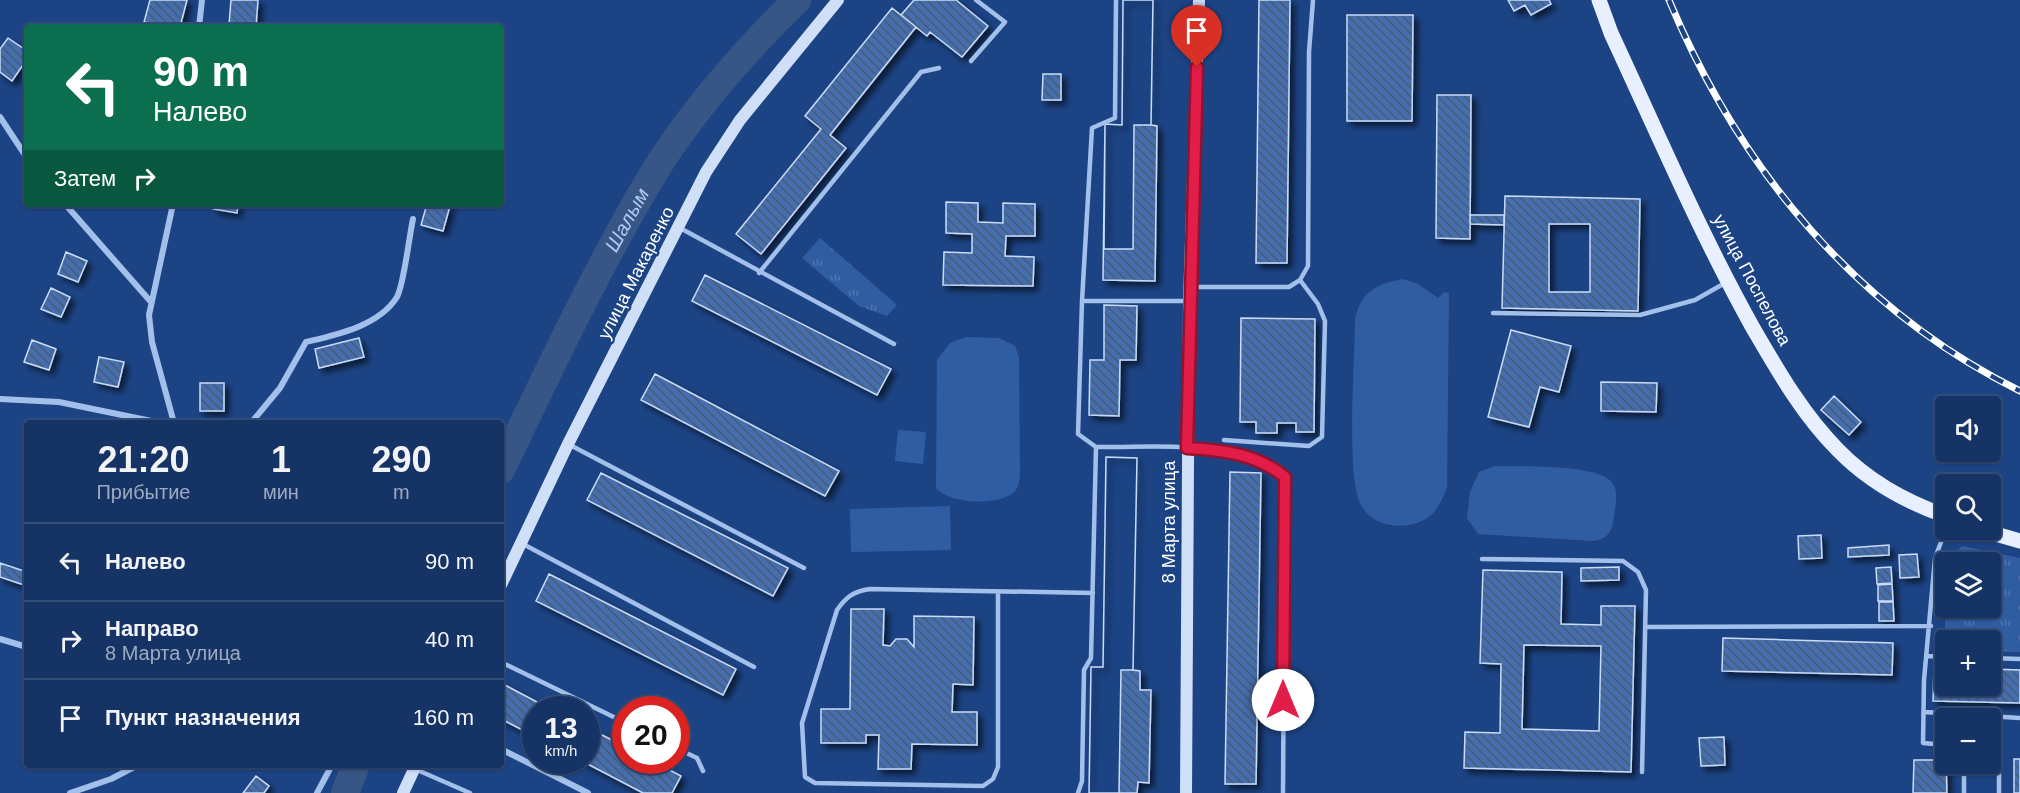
<!DOCTYPE html>
<html lang="ru">
<meta charset="utf-8">
<style>
body{margin:0;font-family:Helvetica,sans-serif;background:#223f6d;color:#f1f3f6;height:100vh;display:flex;flex-direction:column;font-size:22px;white-space:nowrap}
*{box-sizing:border-box;margin:0}
p{font-size:20px;color:#9daabf}
.icon{flex:none;width:33px;height:33px;fill:none;stroke:currentColor;stroke-width:2;stroke-linecap:round;stroke-linejoin:round}
.map{position:relative;flex:1;overflow:hidden}
.side{position:absolute;left:24px;top:420px;width:480px;height:348px;display:flex;flex-direction:column;background:#153364;border-radius:6px;box-shadow:0 2px 4px #0004,0 0 0 2px #344e78}
.side>*{flex:none}
.banner{position:absolute;left:24px;top:24px;width:480px;height:183px;border-radius:6px;box-shadow:0 2px 4px #0004,0 0 0 2px #344e78;background:#0b6e4f;color:#fff;overflow:hidden}
.controls{position:absolute;left:1935px;top:396px;display:grid;gap:12px}
.controls a{display:grid;place-items:center;width:66px;height:66px;border-radius:6px;background:#153364;box-shadow:0 2px 4px #0004,0 0 0 2px #344e78;font-size:30px}
.speed{position:absolute;left:522px;top:696px;display:flex;gap:12px;font-size:30px;font-weight:700;text-align:center}
.speed>*{display:grid;place-content:center;width:78px;height:78px;border-radius:50%;background:#153364;box-shadow:0 2px 4px #0004,0 0 0 2px #344e78;line-height:1}
.speed small{font-size:15px;font-weight:400}
.speed .limit{border:9px solid #d22;background:#fff;color:#111}
.pin{position:absolute;display:grid;place-items:center;width:51px;height:51px;color:#fff;margin:-62px -26px;border-radius:50% 50% 50% 0;rotate:-45deg;box-shadow:0 0 6px #0007}
.pin .icon{rotate:45deg}
.me{position:absolute;width:66px;margin:-33px;rotate:0deg;stroke-linejoin:round;filter:drop-shadow(0 0 4px #0008)}
.turn{display:flex;align-items:center;gap:21px;height:126px;padding:0 30px;font-size:27px}
.turn .icon{width:78px;height:78px;stroke-width:2.5}
.turn b{display:block;font-size:42px;line-height:51px}
.then{display:flex;align-items:center;height:57px;padding:0 30px;background:#0003;gap:12px;font-size:22px}
.eta{display:flex;justify-content:space-evenly;align-items:center;height:102px;text-align:center}
.eta b{font-size:36px;font-weight:700;line-height:42px}
ul{padding:0;list-style:none}
li{display:flex;align-items:center;gap:18px;height:78px;padding:0 30px;border-top:2px solid #344e78}
li div{flex:1}
li b{display:block;font-size:22px}
li em{font-style:normal}
.map>svg:first-child{display:block}
.grass{fill:url(#grass-tufts)}
.garden{fill:#305da2}
.lines{fill:none;stroke-linecap:round;stroke-linejoin:round}
.river{stroke:#385685;stroke-width:28}
.building{fill:url(#building-back-hatch);stroke:#c8dbf8;stroke-width:1.5;fill-rule:evenodd;filter:url(#shadow)}
.lane{stroke:#a3c0eb;stroke-width:4.5}
.street{stroke:#a3c0eb;stroke-width:6}
.secondary{stroke:#cfdff8;stroke-width:12}
.primary{stroke:#e8effe;stroke-width:15}
.rail-casing{stroke:#fff;stroke-width:7}
.rail{stroke:#1c4485;stroke-width:4.5;stroke-dasharray:14;stroke-linecap:butt}
.route-casing{stroke:#92132f;stroke-width:15}
.route{stroke:#e11d48;stroke-width:10}
.labels{text-anchor:middle;dominant-baseline:central;stroke-width:4.5;stroke-linejoin:round;paint-order:stroke}
.street-label{font-size:18px;fill:#fff;stroke:#1c4485}
.water-label{font-size:20px;font-style:italic;fill:#afcaf2;stroke:#1c4485}
</style>
<div class="map">
<svg width="2020" height="793" viewBox="0 0 2020 793">
<defs>
<pattern id="grass-tufts" width="24" height="20" patternUnits="userSpaceOnUse" patternTransform="scale(1.5)"><rect width="24" height="20" fill="#305da2"/><path d="M3 7l-1-3M5 7V3M7 7l1-3M15 17l-1-3M17 17v-4M19 17l1-3" fill="none" stroke="#4f75b0"/></pattern>
<pattern id="building-back-hatch" width="6" height="6" patternUnits="userSpaceOnUse" patternTransform="scale(1.5)"><rect width="6" height="6" fill="#446eae"/><path d="M-1 5l2 2M0 0l6 6M5-1l2 2" fill="none" stroke="#495a73"/></pattern>
<filter id="shadow"><feDropShadow dx="4.5" dy="4.5" stdDeviation="3" flood-color="#0009"/></filter>
</defs>
<rect width="100%" height="100%" fill="#1c4485"/>
<path class="grass" d="M 820,238 L 897,305 L 887,316 L 859,306 L 802,258 Z
M 1962,546 L 2020,558 L 2020,652 L 1991,651 L 1990,640 L 1946,640 L 1945,649 L 1945,592 L 1946,608 L 1990,608 L 1990,562 L 1951,562 L 1953,555 Z"/>
<path class="garden" d="M 1403,279 L 1418,284 L 1438,298 L 1444,292 L 1449,293 L 1447,487 C 1443,499 1436,514 1424,520 C 1403,531 1371,527 1360,503 C 1346,472 1355,360 1355,320 C 1360,292 1376,284 1403,279 Z
M 966,337 L 999,338 L 1015,346 L 1019,357 L 1020,476 C 1019,483 1018,489 1013,493 C 996,506 950,504 936,488 L 937,360 L 950,343 Z
M 898,430 L 926,432 L 923,464 L 895,461 Z
M 1495,466 C 1519,467 1601,463 1613,484 C 1619,493 1615,506 1614,516 C 1612,531 1609,539 1593,541 L 1478,534 L 1467,518 L 1470,492 L 1479,472 Z
M 950,506 L 951,550 L 851,552 L 850,509 Z"/>
<g class="lines">
<g class="river">
<path id="s1" d="M 501,470 C 548,372 595,272 650,179 C 687,117 745,50 797,0"/>
<path d="M 345,793 L 356,765"/>
</g>
</g>
<path class="building" d="M 150,0 L 187,0 L 180,27 L 144,22 Z
M 231,0 L 258,0 L 256,27 L 229,25 Z
M 914,0 L 956,0 L 988,26 L 962,57 L 930,32 L 927,36 L 901,15 Z
M 1123,0 L 1153,0 L 1151,125 L 1157,126 L 1155,281 L 1103,280 L 1105,124 L 1122,125 Z
M 1123,0 L 1153,0 L 1151,125 L 1134,125 L 1133,249 L 1104,249 L 1105,124 L 1122,125 Z
M 1259,0 L 1290,0 L 1287,263 L 1256,263 Z
M 1508,0 L 1549,0 L 1551,4 L 1531,15 L 1525,5 L 1514,11 Z
M 892,8 L 916,27 L 830,135 L 846,148 L 761,254 L 736,234 L 821,129 L 805,116 Z
M 1347,15 L 1413,15 L 1412,121 L 1347,121 Z
M 8,38 L 27,51 L 27,59 L 12,81 L 0,72 L 0,49 Z
M 1043,74 L 1061,74 L 1061,100 L 1042,100 Z
M 1437,95 L 1471,95 L 1470,239 L 1436,238 Z
M 1505,196 L 1640,199 L 1638,311 L 1502,308 ZM 1549,224 L 1590,224 L 1590,292 L 1549,292 Z
M 946,202 L 978,203 L 978,222 L 1003,223 L 1003,203 L 1035,204 L 1035,236 L 1006,236 L 1005,256 L 1034,257 L 1033,286 L 943,285 L 944,252 L 972,253 L 972,234 L 946,233 Z
M 214,204 L 238,204 L 237,213 L 213,209 Z
M 427,204 L 450,206 L 443,231 L 421,225 Z
M 1470,215 L 1504,215 L 1504,225 L 1470,224 Z
M 66,252 L 87,261 L 78,282 L 58,274 Z
M 705,275 L 891,369 L 877,395 L 692,301 Z
M 51,288 L 70,297 L 61,317 L 41,309 Z
M 1104,305 L 1137,306 L 1136,360 L 1120,360 L 1119,416 L 1089,415 L 1090,360 L 1104,360 Z
M 1241,318 L 1315,319 L 1314,432 L 1296,432 L 1296,423 L 1277,423 L 1277,433 L 1256,433 L 1256,422 L 1240,422 Z
M 1511,330 L 1571,346 L 1559,392 L 1540,387 L 1529,427 L 1488,417 Z
M 359,338 L 364,357 L 319,368 L 315,349 Z
M 32,340 L 56,349 L 49,370 L 24,362 Z
M 99,357 L 124,362 L 118,387 L 94,382 Z
M 655,374 L 839,471 L 825,496 L 641,400 Z
M 1601,382 L 1657,383 L 1656,412 L 1601,411 Z
M 200,383 L 224,383 L 224,411 L 200,411 Z
M 1834,396 L 1861,422 L 1849,435 L 1821,410 Z
M 1106,457 L 1137,458 L 1133,670 L 1140,671 L 1140,690 L 1151,690 L 1149,783 L 1138,782 L 1137,793 L 1089,793 L 1091,667 L 1103,667 Z
M 1106,457 L 1137,458 L 1133,670 L 1121,670 L 1119,793 L 1089,793 L 1091,667 L 1103,667 Z
M 1230,472 L 1261,473 L 1256,784 L 1225,784 Z
M 601,473 L 788,568 L 773,596 L 587,500 Z
M 1821,535 L 1822,558 L 1799,559 L 1798,536 Z
M 1889,545 L 1889,555 L 1848,557 L 1848,548 Z
M 1917,554 L 1919,577 L 1900,578 L 1899,555 Z
M 0,563 L 27,572 L 27,593 L 25,592 L 27,586 L 0,577 Z
M 1619,567 L 1619,580 L 1581,581 L 1581,568 Z
M 1891,567 L 1892,583 L 1877,584 L 1876,568 Z
M 1483,570 L 1562,572 L 1561,624 L 1601,625 L 1601,606 L 1635,606 L 1631,772 L 1464,768 L 1465,732 L 1500,733 L 1501,664 L 1480,663 ZM 1524,645 L 1601,646 L 1599,731 L 1522,729 Z
M 549,574 L 736,669 L 723,695 L 536,601 Z
M 1892,584 L 1893,601 L 1878,601 L 1878,585 Z
M 1879,602 L 1893,602 L 1894,621 L 1879,621 Z
M 851,609 L 884,609 L 883,645 L 890,646 L 896,639 L 907,639 L 914,647 L 914,616 L 974,617 L 973,685 L 953,684 L 952,712 L 977,712 L 977,745 L 912,744 L 911,769 L 878,769 L 879,735 L 866,735 L 866,743 L 821,743 L 821,709 L 850,709 Z
M 1723,638 L 1893,643 L 1892,675 L 1722,671 Z
M 1934,667 L 1946,668 L 1946,686 L 1990,686 L 1990,669 L 2020,670 L 2020,703 L 1933,701 Z
M 501,683 L 552,710 L 536,710 L 536,737 L 501,719 Z
M 586,727 L 626,747 L 626,760 L 651,760 L 681,776 L 672,793 L 643,793 L 580,760 L 586,760 Z
M 1724,737 L 1725,765 L 1701,766 L 1699,738 Z
M 2014,759 L 2020,759 L 2020,793 L 2014,793 Z
M 1914,760 L 1946,760 L 1947,793 L 1913,793 Z
M 256,776 L 269,786 L 264,793 L 243,793 Z"/>
<g class="lines">
<path class="lane" d="M 1116,0 L 1115,118 L 1092,128 L 1082,301 L 1188,301
M 971,61 L 1005,22 L 976,0
M 680,228 L 894,344
M 759,273 L 921,72 L 939,68
M 1190,287 L 1289,287 L 1300,280 L 1308,266 L 1309,52 L 1313,0
M 1082,301 L 1078,434 L 1096,447
M 1493,313 L 1640,315 L 1695,300 L 1725,283
M 1224,440 L 1309,446 L 1322,437 L 1325,321 L 1318,304 L 1300,280
M 570,445 L 804,568
M 1946,529 L 1935,558 L 1924,680 L 1923,743 L 1946,745
M 523,544 L 754,667
M 1482,559 L 1623,561 L 1638,572 L 1646,590 L 1642,772
M 998,592 L 998,767 L 993,779 L 983,786 L 815,783 L 805,777 L 802,723 L 837,610 C 846,597 854,591 870,589 L 1093,593
M 1645,627 L 1931,626
M 1927,656 L 1946,657
M 1990,658 L 2020,659
M 501,662 L 626,723
M 1924,712 L 2020,718
M 676,748 L 697,758 L 703,771
M 1988,764 L 1999,771 L 1999,793
M 415,769 L 470,793
M 1078,793 L 1082,781 L 1084,670 L 1091,658 L 1096,447 C 1157,448 1235,437 1285,477 L 1283,793
M 1964,793 L 1964,764"/>
<path class="street" d="M 199,27 L 202,0
M 0,117 L 27,158
M 65,204 L 151,302
M 173,204 L 149,315 L 152,342 L 174,423
M 0,399 L 59,402 L 161,423
M 251,423 L 280,388 L 306,342 C 336,335 379,326 397,297 C 404,284 409,237 413,219
M 0,639 L 27,647
M 501,749 L 588,793
M 70,793 L 111,779 L 138,765
M 317,793 L 332,765"/>
<path class="secondary" d="M 501,585 L 568,444 L 706,172 L 740,120 L 838,0
M 403,793 L 416,765
M 1186,793 L 1189,301 L 1199,0"/>
<path class="primary" d="M 1599,0 L 1611,33 C 1657,132 1700,233 1753,328 C 1778,371 1803,415 1838,450 C 1868,481 1906,502 1946,516
M 1982,530 L 2020,541"/>
<g class="rail-casing">
<path id="rail" d="M 1669,0 C 1739,168 1855,309 2020,391"/>
</g>
<use href="#rail" class="rail"/>
</g>
<g class="lines">
<g class="route-casing">
<path id="route" d="M 1197,67 L 1187,448 C 1223,450 1257,454 1285,477 L 1283,700"/>
</g>
<use href="#route" class="route"/>
</g>
<g class="labels">
<g class="street-label">
<text transform="translate(636 273) rotate(-63)">улица Макаренко</text>
<text transform="translate(1752 280) rotate(62)">улица Поспелова</text>
<text transform="translate(1169 522) rotate(-90)">8 Марта улица</text>
</g>
<g class="water-label">
<text stroke="none"><textPath href="#s1" startOffset="280">Шалым</textPath></text>
</g>
</g>
</svg>
<div class="controls">
<a><svg class="icon" aria-label="sound" viewBox="0 0 24 24"><path d="M4 9h4l5-4v14l-5-4H4zM17 9q2 3 0 6"/></svg></a>
<a><svg class="icon" aria-label="search" viewBox="0 0 24 24"><circle cx="10" cy="10" r="6"/><path d="M15 15l6 6"/></svg></a>
<a><svg class="icon" aria-label="layers" viewBox="0 0 24 24"><path d="M12 4l9 5-9 5-9-5zM3 14l9 5 9-5"/></svg></a>
<a>+</a>
<a>−</a>
</div>
<div class="speed"><div>13<small>km/h</small></div><div class="limit">20</div></div>
<div class="pin" style="left:1197px;top:67px;background:#d93025"><svg class="icon" aria-label="arrive" viewBox="0 0 24 24"><path d="M6 21V4h12l-3 4 3 4H6"/></svg></div>
<svg class="me" style="left:1283px;top:700px" viewBox="-20 -20 40 40"><circle r="19" fill="#fff"/><path d="M0-13L10 11 0 6-10 11z" fill="#e11d48"/></svg>
<div class="banner">
<div class="turn"><svg class="icon" aria-label="left" viewBox="0 0 24 24"><path d="M17 20v-9H6M10 6l-5 5 5 5"/></svg><div><b>90 m</b>Налево</div></div>
<div class="then">Затем<svg class="icon" aria-label="right" viewBox="0 0 24 24"><path d="M7 20v-9h11M14 6l5 5-5 5"/></svg></div>
</div>
<section class="side">
<div class="eta">
<div><b>21:20</b><p>Прибытие</p></div>
<div><b>1</b><p>мин</p></div>
<div><b>290</b><p>m</p></div>
</div>
<ul>
<li><svg class="icon" aria-label="left" viewBox="0 0 24 24"><path d="M17 20v-9H6M10 6l-5 5 5 5"/></svg><div><b>Налево</b></div><em>90 m</em></li>
<li><svg class="icon" aria-label="right" viewBox="0 0 24 24"><path d="M7 20v-9h11M14 6l5 5-5 5"/></svg><div><b>Направо</b><p>8 Марта улица</p></div><em>40 m</em></li>
<li><svg class="icon" aria-label="arrive" viewBox="0 0 24 24"><path d="M6 21V4h12l-3 4 3 4H6"/></svg><div><b>Пункт назначения</b></div><em>160 m</em></li>
</ul>
</section>
</div>
